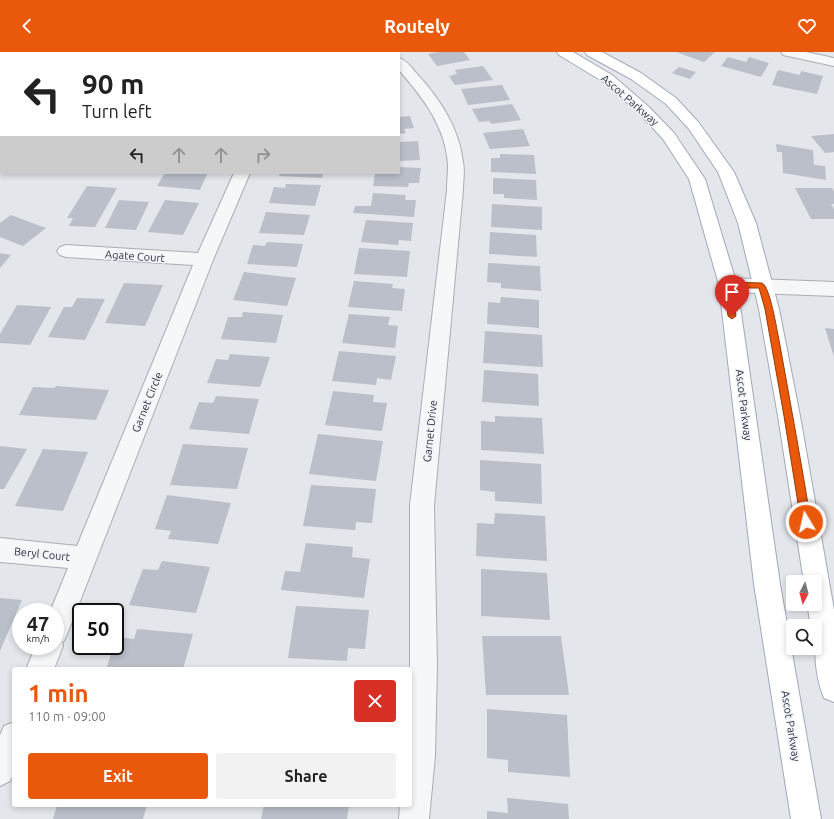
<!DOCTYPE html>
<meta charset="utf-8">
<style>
body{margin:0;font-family:Ubuntu,sans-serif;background:#f2f2f2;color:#222;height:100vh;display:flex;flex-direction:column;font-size:15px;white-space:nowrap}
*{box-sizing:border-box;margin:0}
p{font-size:13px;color:#767676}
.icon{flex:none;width:22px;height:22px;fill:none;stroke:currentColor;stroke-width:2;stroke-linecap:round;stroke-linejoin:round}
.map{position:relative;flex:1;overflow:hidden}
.drawer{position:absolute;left:12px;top:615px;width:400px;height:140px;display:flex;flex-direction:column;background:#fff;border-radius:4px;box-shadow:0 2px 6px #0003}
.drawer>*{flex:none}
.hud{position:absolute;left:0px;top:0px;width:400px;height:122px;box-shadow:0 2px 6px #0003;background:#fff;color:#222;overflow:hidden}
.needle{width:26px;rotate:186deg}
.fabs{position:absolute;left:786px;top:523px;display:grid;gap:8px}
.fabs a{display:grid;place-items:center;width:36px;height:36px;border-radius:4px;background:#fff;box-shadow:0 2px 6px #0003;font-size:20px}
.speed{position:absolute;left:12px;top:551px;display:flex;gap:8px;font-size:20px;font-weight:700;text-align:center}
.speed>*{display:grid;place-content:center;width:52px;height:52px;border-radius:50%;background:#fff;box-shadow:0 2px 6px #0003;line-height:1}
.speed small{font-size:10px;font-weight:400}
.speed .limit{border:2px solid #111;border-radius:6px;background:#fff;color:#111}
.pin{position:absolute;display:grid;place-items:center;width:34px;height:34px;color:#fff;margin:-41px -17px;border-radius:50% 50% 50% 0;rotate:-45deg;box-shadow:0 0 4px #0007}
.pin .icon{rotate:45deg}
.me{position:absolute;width:44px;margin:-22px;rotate:351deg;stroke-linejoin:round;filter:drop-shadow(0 0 3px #0008)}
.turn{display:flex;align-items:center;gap:14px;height:84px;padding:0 16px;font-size:18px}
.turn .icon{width:52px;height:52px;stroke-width:2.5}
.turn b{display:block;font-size:28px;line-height:34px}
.lanes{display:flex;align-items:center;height:38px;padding:0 16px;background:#0003;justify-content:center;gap:20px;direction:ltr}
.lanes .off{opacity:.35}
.round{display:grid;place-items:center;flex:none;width:42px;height:42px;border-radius:4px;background:#f2f2f2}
.summary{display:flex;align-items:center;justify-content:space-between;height:68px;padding:0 16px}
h1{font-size:24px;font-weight:600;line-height:30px;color:#ea580c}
.cta{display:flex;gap:8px;margin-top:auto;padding:8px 16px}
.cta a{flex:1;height:46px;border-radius:4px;background:#ea580c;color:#fff;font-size:16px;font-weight:600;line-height:46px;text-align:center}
.cta a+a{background:#f2f2f2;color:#222}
header{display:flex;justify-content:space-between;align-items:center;height:52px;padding:0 16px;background:#ea580c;color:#fff;font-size:18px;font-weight:600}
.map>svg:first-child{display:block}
.building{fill:#babfc9}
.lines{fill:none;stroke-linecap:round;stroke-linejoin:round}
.minor-casing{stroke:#a8adb6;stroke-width:2}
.major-casing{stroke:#a2aab8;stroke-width:2}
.path{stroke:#c1c4ca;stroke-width:1.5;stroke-dasharray:2 2;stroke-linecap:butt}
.minor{fill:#f6f7f9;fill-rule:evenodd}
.major{fill:#fff;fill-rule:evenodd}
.route{fill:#ea580c;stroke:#983908}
.labels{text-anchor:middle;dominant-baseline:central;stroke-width:3;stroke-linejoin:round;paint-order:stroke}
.street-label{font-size:11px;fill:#2a3344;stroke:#f3f5f8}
</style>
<header><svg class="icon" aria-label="back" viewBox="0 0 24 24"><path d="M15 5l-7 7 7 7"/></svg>Routely<svg class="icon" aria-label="heart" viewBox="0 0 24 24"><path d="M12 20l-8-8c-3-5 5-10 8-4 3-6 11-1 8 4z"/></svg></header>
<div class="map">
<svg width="834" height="767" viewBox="0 0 834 767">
<rect width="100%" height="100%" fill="#e3e6eb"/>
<path class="building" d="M 438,0 L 464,0 L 470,8 L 437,14 L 428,2 Z
M 676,0 L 715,0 L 704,10 Z
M 728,5 L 746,10 L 749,5 L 769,11 L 761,25 L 721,14 Z
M 483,14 L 493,28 L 455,33 L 449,24 L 457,22 L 455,18 Z
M 679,15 L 696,20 L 690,27 L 672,21 Z
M 778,18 L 800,23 L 801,19 L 823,24 L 817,42 L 772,33 Z
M 502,33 L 510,48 L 468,53 L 461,37 Z
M 512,52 L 521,68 L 491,72 L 489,69 L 479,70 L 472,57 Z
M 410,64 L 414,76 L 404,77 L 406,81 L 399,82 L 399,65 Z
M 523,77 L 530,94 L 490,97 L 483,81 Z
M 834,82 L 834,100 L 825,101 L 811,84 Z
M 418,89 L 420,108 L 399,109 L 399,90 Z
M 776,92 L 813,98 L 814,113 L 825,114 L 826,128 L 783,121 L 782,100 L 777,100 Z
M 500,102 L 534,103 L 536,122 L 491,120 L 491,106 L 500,106 Z
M 399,115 L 421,116 L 419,131 L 409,131 L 408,135 L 373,134 L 375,121 L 399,121 Z
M 165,121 L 198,121 L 207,122 L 200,138 L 157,134 Z
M 280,121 L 323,121 L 322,126 L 279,124 Z
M 493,126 L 536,128 L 537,148 L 504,146 L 504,142 L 493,142 Z
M 286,132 L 321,133 L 315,154 L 269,151 L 274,135 L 285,136 Z
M 87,134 L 117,136 L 95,175 L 69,174 L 73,166 L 67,166 Z
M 795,136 L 832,136 L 834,140 L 834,152 L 831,152 L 834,157 L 834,167 L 811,167 Z
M 373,141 L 406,143 L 405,148 L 416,148 L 414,165 L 353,161 L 355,154 L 371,154 Z
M 119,148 L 149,150 L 136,178 L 105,176 Z
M 165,148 L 199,151 L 183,183 L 148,180 Z
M 492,152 L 542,155 L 542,178 L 491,175 Z
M 266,160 L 310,163 L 304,183 L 259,181 Z
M 11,163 L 46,176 L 23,194 L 0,185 L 0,171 Z
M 366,168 L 413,171 L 411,189 L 399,188 L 398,193 L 361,190 Z
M 490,180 L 536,183 L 537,205 L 489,202 Z
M 267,190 L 303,192 L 297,215 L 247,212 L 253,193 L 265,194 Z
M 359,196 L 410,199 L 407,225 L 354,222 Z
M 0,201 L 11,203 L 0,216 Z
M 488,211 L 540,214 L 541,239 L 501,236 L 501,231 L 487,230 Z
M 244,220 L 296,226 L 287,254 L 233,248 Z
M 354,229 L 393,232 L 392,236 L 405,237 L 402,259 L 348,255 Z
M 124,231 L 163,233 L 145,274 L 105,271 Z
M 501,245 L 539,248 L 539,276 L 487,272 L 488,250 L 500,251 Z
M 77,246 L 105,247 L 85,288 L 48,285 L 64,255 L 72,255 Z
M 17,253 L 51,255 L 30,293 L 0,291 L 0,282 Z
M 243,260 L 283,263 L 276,291 L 221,287 L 228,265 L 242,265 Z
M 349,262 L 390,265 L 388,273 L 398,274 L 395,296 L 342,291 Z
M 825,276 L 834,277 L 834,305 Z
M 485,279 L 542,283 L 543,315 L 483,311 Z
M 339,299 L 396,304 L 391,328 L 377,326 L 376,333 L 332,329 Z
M 230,302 L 270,305 L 260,335 L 207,331 L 216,307 L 228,308 Z
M 484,318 L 538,322 L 539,354 L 482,350 Z
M 56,334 L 109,338 L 96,368 L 19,363 L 33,335 L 54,336 Z
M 333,339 L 374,343 L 373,350 L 387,351 L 382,379 L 325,373 Z
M 216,344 L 259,347 L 249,382 L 189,377 L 199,350 L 213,351 Z
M 495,364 L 542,366 L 544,402 L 481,398 L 481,369 L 495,370 Z
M 318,382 L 383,389 L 376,429 L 309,422 Z
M 183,392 L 248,396 L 237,437 L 170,433 Z
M 0,394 L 27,397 L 4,437 L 0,437 Z
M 43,397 L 88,400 L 63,459 L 15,454 Z
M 480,408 L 541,412 L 542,452 L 495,449 L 495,440 L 480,438 Z
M 311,433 L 376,437 L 372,471 L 356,470 L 355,478 L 303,474 Z
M 167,443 L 231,451 L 218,492 L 168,487 L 171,479 L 155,477 Z
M 495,461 L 545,464 L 547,509 L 476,504 L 477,471 L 494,472 Z
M 306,491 L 353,495 L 352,505 L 370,507 L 364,546 L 281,538 L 285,519 L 300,520 Z
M 162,509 L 210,515 L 196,561 L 129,553 L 143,517 L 158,518 Z
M 481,517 L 547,521 L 550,568 L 481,564 Z
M 0,546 L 22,548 L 0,599 Z
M 296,554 L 369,558 L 365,597 L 348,596 L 347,609 L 288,606 Z
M 137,577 L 193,582 L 183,617 L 106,617 L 114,594 L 115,594 L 117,585 L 134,587 Z
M 482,584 L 561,584 L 569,643 L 486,643 Z
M 487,657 L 567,663 L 570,725 L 508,720 L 508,708 L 487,706 Z
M 507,746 L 568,752 L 569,767 L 487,767 L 487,759 L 508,761 Z
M 57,753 L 147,753 L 143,767 L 53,767 Z
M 264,753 L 349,753 L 347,767 L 261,767 Z"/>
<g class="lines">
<g class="minor-casing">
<path id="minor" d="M 781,0 L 806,0 L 834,6 L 834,14 L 783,3 Z
M 399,6 C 407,8 413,18 419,24 C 441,49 459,76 463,110 C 465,119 463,129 463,138 L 434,453 L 437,613 L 435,704 L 429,767 L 399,767 L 400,753 L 410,753 L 410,453 L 447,138 C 447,130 448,121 448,113 C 446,75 423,46 399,18 Z
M 234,121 L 250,121 L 213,208 L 68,580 L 64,589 L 62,590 L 63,594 L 54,617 L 26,617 L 36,594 L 55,594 L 55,560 L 50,560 L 68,516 L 0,510 L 0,486 L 77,494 L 193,213 L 66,205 L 60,203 L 57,199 L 60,195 L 66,193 L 198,201 Z
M 728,226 L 834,230 L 834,244 L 728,240 L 721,238 L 719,233 L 721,228 Z
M 14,670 L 14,721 L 10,729 L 0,734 L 0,683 L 4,674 Z"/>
</g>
<g class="major-casing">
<path id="major" d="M 557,0 L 573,0 L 612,23 L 649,55 L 674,81 L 705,127 L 737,233 L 780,532 L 821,767 L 791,767 L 754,532 L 719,233 L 689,127 L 663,87 L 639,61 L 602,29 L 559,3 Z
M 585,0 L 602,0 L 641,21 L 676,46 L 699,71 L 734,120 L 756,171 L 779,257 L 800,364 L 834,558 L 834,650 L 824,646 C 814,622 815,598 815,574 L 811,574 L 807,552 L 815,552 L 815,530 L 804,530 L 778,364 L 759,257 L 738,171 L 718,120 L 689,77 L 666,52 L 631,27 L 587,3 Z"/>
</g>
<path class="path" d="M 17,1 L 24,0
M 74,1 L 79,0"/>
<use href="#minor" class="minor"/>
<use href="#major" class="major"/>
</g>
<path class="route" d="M 728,230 L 762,231 C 770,234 777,279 779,288 C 790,349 801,409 811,470 L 809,473 L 806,474 L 802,473 L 801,470 L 784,364 L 765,257 L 759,236 L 732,236 L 736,264 L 732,267 L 728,264 L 724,233 Z"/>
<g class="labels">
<g class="street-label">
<text transform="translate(630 48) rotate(41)">Ascot Parkway</text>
<text transform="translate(135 204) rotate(4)">Agate Court</text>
<text transform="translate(147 350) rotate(-68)">Garnet Circle</text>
<text transform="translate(744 353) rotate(83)">Ascot Parkway</text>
<text transform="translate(430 379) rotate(-84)">Garnet Drive</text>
<text transform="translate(42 502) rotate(6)">Beryl Court</text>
<text transform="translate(791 674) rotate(81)">Ascot Parkway</text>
</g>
</g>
</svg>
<div class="fabs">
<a><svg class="needle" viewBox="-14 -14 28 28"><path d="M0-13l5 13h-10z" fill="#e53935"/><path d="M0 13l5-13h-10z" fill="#767676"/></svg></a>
<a><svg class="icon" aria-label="search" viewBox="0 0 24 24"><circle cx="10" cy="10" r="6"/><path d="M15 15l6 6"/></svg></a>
</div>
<div class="speed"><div>47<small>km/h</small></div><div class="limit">50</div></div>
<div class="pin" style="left:732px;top:264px;background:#d93025"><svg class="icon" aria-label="arrive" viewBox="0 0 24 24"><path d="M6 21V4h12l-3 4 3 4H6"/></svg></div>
<svg class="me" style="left:806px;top:470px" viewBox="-20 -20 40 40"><circle r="17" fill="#ea580c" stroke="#fff" stroke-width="3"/><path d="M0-11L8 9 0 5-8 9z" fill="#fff"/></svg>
<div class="hud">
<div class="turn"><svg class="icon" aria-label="left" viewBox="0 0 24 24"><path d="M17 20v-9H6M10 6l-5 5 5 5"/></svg><div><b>90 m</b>Turn left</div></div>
<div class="lanes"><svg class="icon" aria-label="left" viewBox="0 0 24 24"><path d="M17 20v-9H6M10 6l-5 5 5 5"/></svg><svg class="icon off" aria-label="ahead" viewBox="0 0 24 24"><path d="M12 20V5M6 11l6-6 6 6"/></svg><svg class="icon off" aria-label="ahead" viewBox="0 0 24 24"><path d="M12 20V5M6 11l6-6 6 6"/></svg><svg class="icon off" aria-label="right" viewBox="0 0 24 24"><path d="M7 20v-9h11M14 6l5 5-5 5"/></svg></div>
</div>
<section class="drawer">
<div class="summary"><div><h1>1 min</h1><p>110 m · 09:00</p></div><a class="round" style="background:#d93025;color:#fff"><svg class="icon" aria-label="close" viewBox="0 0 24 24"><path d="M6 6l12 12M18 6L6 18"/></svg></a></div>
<div class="cta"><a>Exit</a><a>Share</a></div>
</section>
</div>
